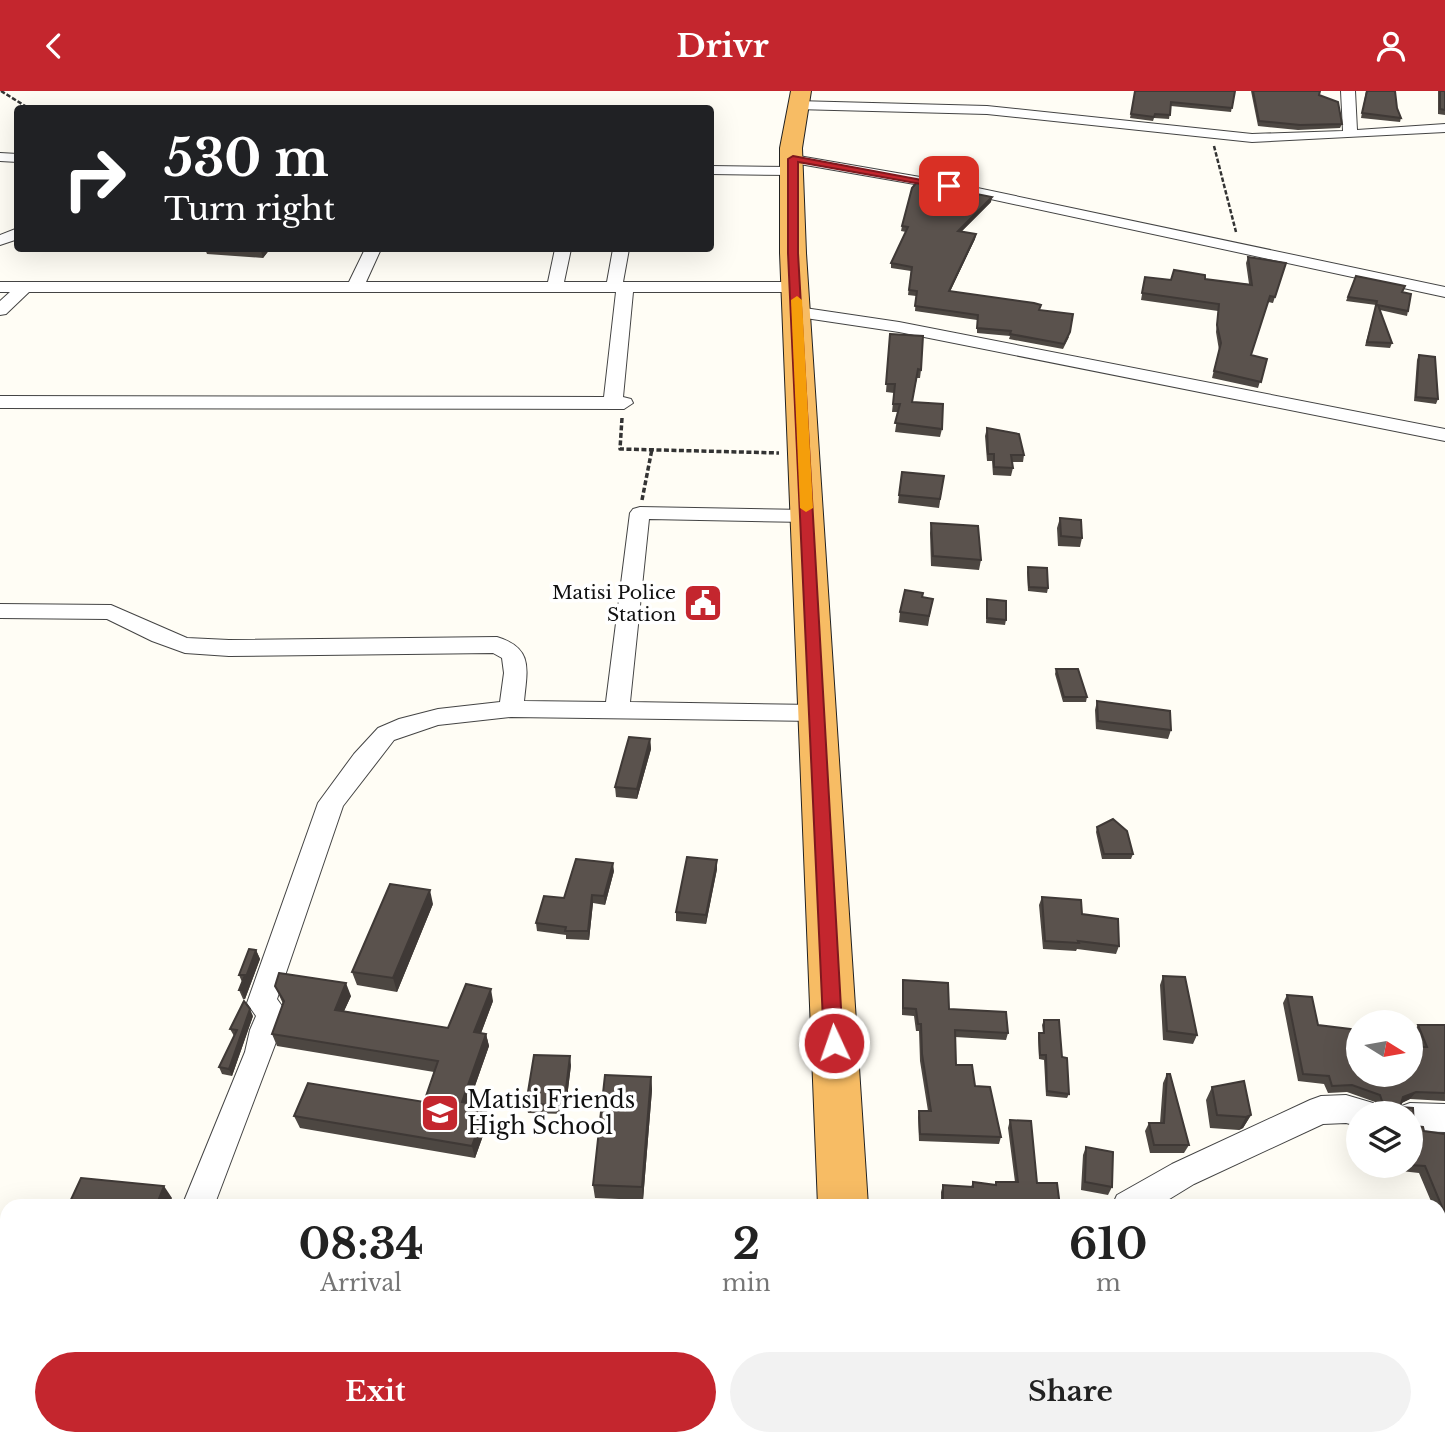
<!DOCTYPE html>
<style>
body{margin:0;font-family:"Libre Baskerville",serif;background:#f2f2f2;color:#222;height:100vh;display:flex;flex-direction:column;font-size:26px;white-space:nowrap}
*{box-sizing:border-box;margin:0}
p{font-size:23px;color:#767676}
.icon{flex:none;width:38px;height:38px;fill:none;stroke:currentColor;stroke-width:2;stroke-linecap:round;stroke-linejoin:round}
.map{position:relative;flex:1;overflow:hidden}
.details{position:absolute;left:0px;top:1108px;width:1446px;height:247px;display:flex;flex-direction:column;background:#fff;border-radius:21px 21px 0 0;box-shadow:0 7px 28px #0002}
.details>*{flex:none}
.guide{position:absolute;left:14px;top:14px;width:700px;height:147px;border-radius:7px;box-shadow:0 7px 28px #0002;background:#202124;color:#fff;overflow:hidden}
.needle{width:46px;rotate:101deg}
.fabs{position:absolute;left:1346px;top:919px;display:grid;gap:14px}
.fabs a{display:grid;place-items:center;width:77px;height:77px;border-radius:50%;background:#fff;box-shadow:0 7px 28px #0002;font-size:35px}
.pin{position:absolute;display:grid;place-items:center;width:60px;height:60px;color:#fff;margin:-30px;border-radius:14px;box-shadow:0 4px 10px #0006}
.me{position:absolute;width:77px;margin:-38px;rotate:357deg;stroke-linejoin:round;filter:drop-shadow(0 0 5px #0008)}
.turn{display:flex;align-items:center;gap:24px;height:147px;padding:0 35px;font-size:32px}
.turn .icon{width:91px;height:91px;stroke-width:2.5}
.turn b{display:block;font-size:49px;line-height:60px}
.eta{display:flex;justify-content:space-evenly;align-items:center;height:119px;text-align:center}
.eta b{font-size:42px;font-weight:700;line-height:49px}
.primary-button{display:flex;gap:14px;margin-top:auto;padding:14px 35px}
.primary-button a{flex:1;height:80px;border-radius:42px;background:#c4262e;color:#fff;font-size:28px;font-weight:700;line-height:80px;text-align:center}
.primary-button a+a{background:#f2f2f2;color:#222}
header{display:flex;justify-content:space-between;align-items:center;height:91px;padding:0 35px;background:#c4262e;color:#fff;font-size:32px;font-weight:700}
.map>svg:first-child{display:block}
.lines{fill:none;stroke-linecap:round;stroke-linejoin:round}
.minor-casing{stroke:#444;stroke-width:2}
.trunk-casing{stroke:#222;stroke-width:2}
.path-far1{stroke:#333;stroke-width:2.5;stroke-dasharray:4.5 2;stroke-linecap:butt}
.path{stroke:#333;stroke-width:3.5;stroke-dasharray:5 2.5;stroke-linecap:butt}
.minor{fill:#fff;fill-rule:evenodd}
.trunk{fill:#f7bc64;fill-rule:evenodd}
.wall{fill:#4d4742}
.shaded-wall{fill:#3f3936}
.building{fill:#5a524d;stroke:#3f3936;stroke-width:2}
.route{fill:#c4262e;stroke:#7f191e;stroke-width:2}
.slow{fill:#f59e0b}
.labels{text-anchor:middle;dominant-baseline:central;stroke-width:7;stroke-linejoin:round;paint-order:stroke}
.poi-label{font-size:19px;fill:#111;stroke:#fff;text-anchor:end}
.near-poi-label{font-size:23px;fill:#111;stroke:#fff;text-anchor:start}
</style>
<header><svg class="icon" aria-label="back" viewBox="0 0 24 24"><path d="M15 5l-7 7 7 7"/></svg>Drivr<svg class="icon" aria-label="person" viewBox="0 0 24 24"><circle cx="12" cy="8" r="4"/><path d="M4 21q1-7 8-7t8 7"/></svg></header>
<div class="map">
<svg width="1445" height="1354" viewBox="0 0 1445 1354">
<rect width="100%" height="100%" fill="#fffdf5"/>
<g class="lines">
<g class="minor-casing">
<path id="minor" d="M 1341,0 L 1355,0 L 1357,39 L 1445,33 L 1445,41 L 1252,51 L 987,23 L 796,18 L 789,14 L 796,10 L 987,15 L 1252,43 L 1343,40 Z
M 0,62 L 18,63 L 18,71 L 0,70 Z
M 793,64 L 949,91 L 1445,196 L 1445,206 L 949,99 L 788,71 L 786,68 L 788,65 Z
M 710,75 L 793,76 L 800,80 L 793,84 L 710,83 Z
M 18,137 L 18,148 L 0,154 L 0,144 Z
M 365,158 L 381,158 L 366,191 L 548,191 L 555,158 L 571,158 L 564,191 L 607,191 L 613,158 L 629,158 L 623,191 L 796,191 L 804,196 L 796,201 L 633,201 L 623,306 L 631,308 L 633,312 L 624,318 L 0,317 L 0,305 L 604,306 L 616,201 L 29,201 L 6,223 L 0,224 L 0,210 L 10,201 L 0,201 L 0,191 L 349,191 Z
M 798,216 L 899,231 L 1445,338 L 1445,350 L 899,241 L 792,225 L 790,221 L 792,217 Z
M 640,416 L 807,419 L 814,421 L 817,425 L 814,429 L 807,431 L 649,428 L 630,611 L 816,614 L 824,616 L 828,622 L 824,628 L 816,630 L 511,626 L 438,634 L 394,649 L 343,715 L 277,908 L 287,922 L 214,1115 L 182,1115 L 245,961 L 250,939 L 256,925 L 247,912 L 318,712 L 354,663 L 378,637 L 399,628 L 438,618 L 500,611 L 504,582 L 502,567 L 493,562 L 229,565 L 185,562 L 152,550 L 107,528 L 0,527 L 0,513 L 111,514 L 187,547 L 229,549 L 497,546 C 534,557 527,579 524,610 L 606,611 L 630,422 L 633,418 Z
M 1346,1004 L 1373,1012 L 1377,1022 L 1358,1022 L 1358,1035 L 1346,1032 L 1323,1033 L 1194,1093 L 1158,1115 L 1112,1115 L 1117,1104 L 1172,1073 L 1310,1009 L 1321,1005 Z
M 1410,1012 L 1445,1013 L 1445,1041 L 1410,1040 L 1410,1022 L 1397,1022 L 1399,1016 Z
M 7,1260 L 7,1294 L 0,1295 L 0,1261 Z
M 97,1348 L 133,1348 L 131,1354 L 95,1354 Z
M 1240,1348 L 1276,1348 L 1277,1354 L 1241,1354 Z"/>
</g>
<g class="trunk-casing">
<path id="trunk" d="M 791,0 L 811,0 L 802,57 L 806,162 L 868,1115 L 818,1115 L 780,162 L 780,57 Z
M 825,1348 L 881,1348 L 881,1354 L 825,1354 Z"/>
</g>
<path class="path-far1" d="M 1,0 L 30,18
M 1214,55 L 1236,141"/>
<path class="path" d="M 622,327 L 620,358 L 779,362
M 642,409 L 652,358"/>
<use href="#minor" class="minor"/>
<use href="#trunk" class="trunk"/>
</g>
<path class="wall" d="M 1135,0 L 1235,0 L 1231,21 L 1171,15 L 1169,28 L 1154,27 L 1153,30 L 1130,27 Z
M 1251,0 L 1320,0 L 1319,4 L 1342,33 L 1340,37 L 1298,39 L 1258,35 Z
M 1366,0 L 1397,17 L 1401,27 L 1400,31 L 1361,27 Z
M 1438,0 L 1445,0 L 1445,24 L 1438,23 Z
M 991,111 L 961,141 L 976,143 L 975,148 L 950,200 L 1040,219 L 1069,246 L 1063,258 L 1009,248 L 1010,245 L 977,242 L 977,229 L 915,220 L 916,205 L 908,204 L 911,180 L 891,177 L 891,172 L 906,141 L 901,140 L 902,135 Z
M 205,158 L 270,158 L 263,167 L 207,163 Z
M 1248,166 L 1286,172 L 1273,212 L 1268,211 L 1251,264 L 1267,268 L 1258,297 L 1212,287 L 1219,259 L 1216,241 L 1218,220 L 1141,209 L 1145,186 L 1171,189 L 1205,188 L 1249,193 L 1246,172 Z
M 1356,185 L 1402,201 L 1408,220 L 1407,225 L 1380,219 L 1392,252 L 1390,257 L 1365,255 L 1376,214 L 1346,210 Z
M 890,243 L 921,279 L 920,287 L 917,287 L 912,311 L 942,338 L 940,346 L 895,341 L 898,321 L 892,321 L 894,302 L 886,301 Z
M 1419,264 L 1438,308 L 1436,313 L 1414,310 L 1417,269 Z
M 987,337 L 1024,364 L 1023,371 L 1012,371 L 1013,377 L 1011,385 L 993,384 L 992,370 L 987,370 L 985,345 Z
M 902,381 L 944,385 L 939,417 L 898,412 Z
M 1060,427 L 1082,447 L 1080,456 L 1058,455 L 1057,437 Z
M 931,432 L 981,469 L 979,479 L 931,475 L 930,442 Z
M 1028,476 L 1048,497 L 1047,502 L 1028,500 L 1027,481 Z
M 922,506 L 931,518 L 928,535 L 899,531 L 900,521 Z
M 987,508 L 1006,529 L 1005,534 L 986,532 Z
M 1056,578 L 1087,606 L 1086,611 L 1063,611 L 1055,583 Z
M 1097,610 L 1171,639 L 1168,648 L 1096,638 L 1095,619 Z
M 650,648 L 651,658 L 637,708 L 616,706 L 615,696 Z
M 1097,736 L 1133,763 L 1131,768 L 1102,768 L 1096,741 Z
M 717,769 L 717,778 L 706,833 L 676,830 L 676,821 Z
M 614,780 L 605,814 L 593,812 L 589,849 L 566,848 L 566,844 L 537,840 L 536,832 L 564,807 Z
M 1042,806 L 1082,823 L 1119,855 L 1116,863 L 1077,858 L 1076,860 L 1043,858 L 1039,814 Z
M 433,813 L 397,901 L 357,894 L 352,881 Z
M 256,859 L 260,868 L 245,908 L 243,908 L 239,899 L 242,891 L 239,884 Z
M 1163,885 L 1197,944 L 1193,953 L 1163,949 L 1160,894 Z
M 903,889 L 949,918 L 1008,942 L 1006,949 L 955,946 L 956,974 L 975,995 L 1001,1046 L 999,1053 L 919,1050 L 918,1026 L 919,1020 L 928,1020 L 920,970 L 919,940 L 916,940 L 914,925 L 902,924 L 902,896 Z
M 275,895 L 351,905 L 344,920 L 448,937 L 493,910 L 481,942 L 486,943 L 489,955 L 469,1012 L 486,1016 L 489,1028 L 475,1067 L 300,1037 L 294,1025 L 424,1011 L 434,981 L 277,955 L 272,943 L 283,913 Z
M 1287,904 L 1312,906 L 1318,934 L 1358,939 L 1358,984 L 1410,984 L 1410,956 L 1418,956 L 1413,942 L 1418,934 L 1445,934 L 1445,1010 L 1410,1008 L 1401,1012 L 1400,1016 L 1413,1017 L 1414,1035 L 1423,1036 L 1424,1040 L 1445,1043 L 1445,1187 L 1438,1186 L 1438,1152 L 1444,1153 L 1438,1127 L 1438,1115 L 1433,1115 L 1419,1082 L 1365,1076 L 1365,1074 L 1410,1074 L 1410,1022 L 1362,1022 L 1366,1017 L 1377,1017 L 1375,1011 L 1347,1001 L 1328,1002 L 1324,993 L 1298,990 L 1283,912 Z
M 253,925 L 232,985 L 222,983 L 219,976 L 234,945 L 230,938 Z
M 1044,929 L 1062,966 L 1069,1003 L 1067,1007 L 1046,1005 L 1044,969 L 1039,968 L 1038,946 L 1039,942 L 1043,942 L 1042,934 Z
M 571,974 L 565,1023 L 528,1022 L 526,1013 Z
M 1167,983 L 1189,1054 L 1184,1062 L 1150,1062 L 1145,1040 L 1149,1032 L 1160,1032 L 1163,992 Z
M 651,986 L 652,999 L 643,1109 L 595,1107 L 593,1094 Z
M 1212,996 L 1251,1024 L 1243,1037 L 1239,1039 L 1210,1037 L 1206,1009 Z
M 1010,1029 L 1037,1092 L 1060,1115 L 941,1115 L 941,1101 L 943,1094 L 971,1096 L 973,1091 L 995,1094 L 996,1091 L 1015,1091 L 1008,1037 Z
M 1086,1056 L 1112,1096 L 1108,1104 L 1081,1099 L 1083,1064 Z
M 7,1208 L 7,1261 L 4,1258 L 0,1259 L 0,1209 Z
M 470,1348 L 468,1354 L 120,1354 Z
M 1029,1348 L 1084,1348 L 1084,1349 L 1081,1354 L 1064,1354 L 1051,1352 L 1051,1354 L 1030,1354 Z"/>
<path class="shaded-wall" d="M 992,106 L 991,111 L 957,145 L 958,140 Z
M 976,143 L 975,148 L 948,205 L 949,200 Z
M 264,158 L 270,158 L 263,167 L 261,160 Z
M 650,648 L 651,658 L 637,708 L 637,698 Z
M 717,769 L 717,778 L 706,833 L 706,824 Z
M 613,772 L 614,780 L 605,814 L 604,805 Z
M 430,799 L 433,813 L 397,901 L 393,887 Z
M 592,804 L 593,812 L 589,849 L 588,840 Z
M 256,859 L 260,868 L 245,908 L 241,899 Z
M 346,892 L 351,905 L 339,931 L 335,919 Z
M 491,898 L 493,910 L 477,953 L 474,941 Z
M 250,918 L 253,925 L 232,985 L 229,978 Z
M 486,943 L 489,955 L 465,1023 L 462,1011 Z
M 570,965 L 571,974 L 565,1023 L 564,1014 Z
M 651,986 L 652,999 L 643,1109 L 642,1096 Z
M 1416,1001 L 1410,1008 L 1398,1014 L 1403,1006 Z
M 486,1016 L 489,1028 L 475,1067 L 472,1055 Z
M 1251,1024 L 1243,1037 L 1239,1039 L 1246,1026 Z
M 164,1095 L 172,1107 L 169,1115 L 156,1115 Z
M 464,1348 L 470,1348 L 468,1354 L 463,1354 Z"/>
<path class="building" d="M 1135,0 L 1235,0 L 1232,17 L 1171,11 L 1170,24 L 1155,23 L 1154,26 L 1131,23 Z
M 1253,0 L 1320,0 L 1319,4 L 1338,11 L 1342,33 L 1300,34 L 1259,30 Z
M 1367,0 L 1395,0 L 1397,17 L 1401,27 L 1362,22 Z
M 1440,0 L 1445,0 L 1445,19 L 1440,18 Z
M 917,91 L 992,106 L 958,140 L 976,143 L 949,200 L 1034,212 L 1041,214 L 1039,219 L 1073,223 L 1070,241 L 1064,253 L 1010,243 L 1011,240 L 977,237 L 978,224 L 915,215 L 917,200 L 909,199 L 912,176 L 891,172 L 908,136 L 902,135 L 912,97 Z
M 224,158 L 264,158 L 261,160 Z
M 1248,166 L 1286,172 L 1275,206 L 1270,205 L 1251,264 L 1267,268 L 1261,291 L 1214,280 L 1221,252 L 1217,234 L 1219,213 L 1142,202 L 1145,186 L 1171,189 L 1174,179 L 1205,184 L 1205,188 L 1252,194 Z
M 1356,185 L 1405,195 L 1402,201 L 1411,203 L 1408,220 L 1378,214 L 1392,252 L 1367,251 L 1377,210 L 1348,206 Z
M 890,243 L 923,245 L 921,279 L 918,278 L 912,311 L 943,313 L 942,338 L 895,332 L 900,313 L 893,313 L 895,293 L 886,293 Z
M 1419,264 L 1435,266 L 1438,308 L 1416,306 Z
M 987,337 L 1019,343 L 1024,364 L 1011,364 L 1013,377 L 994,376 L 994,363 L 988,363 Z
M 902,381 L 944,385 L 940,408 L 899,404 Z
M 1060,427 L 1081,429 L 1082,447 L 1061,445 Z
M 931,432 L 978,435 L 981,469 L 933,465 Z
M 1028,476 L 1047,477 L 1048,497 L 1029,496 Z
M 905,499 L 923,502 L 922,506 L 933,508 L 929,525 L 900,521 Z
M 987,508 L 1006,510 L 1006,529 L 987,527 Z
M 1056,578 L 1078,578 L 1087,606 L 1064,606 Z
M 1097,610 L 1170,620 L 1171,639 L 1098,630 Z
M 629,646 L 650,648 L 637,698 L 615,696 Z
M 1113,728 L 1127,740 L 1133,763 L 1104,763 L 1097,736 Z
M 687,766 L 717,769 L 706,824 L 676,821 Z
M 576,768 L 613,772 L 604,805 L 592,804 L 588,840 L 565,840 L 566,836 L 536,832 L 544,805 L 564,807 Z
M 390,793 L 430,799 L 393,887 L 352,881 Z
M 1042,806 L 1081,809 L 1082,823 L 1118,828 L 1119,855 L 1078,850 L 1079,852 L 1045,850 Z
M 249,858 L 256,859 L 241,899 L 239,899 L 245,884 L 239,884 Z
M 279,882 L 346,892 L 335,919 L 448,937 L 466,893 L 491,898 L 474,941 L 486,943 L 462,1011 L 486,1016 L 472,1055 L 294,1025 L 308,992 L 424,1011 L 438,970 L 272,943 L 284,910 L 275,895 Z
M 1163,885 L 1185,886 L 1197,944 L 1167,940 Z
M 903,889 L 948,892 L 949,918 L 1006,921 L 1008,942 L 955,939 L 956,974 L 972,974 L 975,995 L 990,996 L 1001,1046 L 920,1043 L 919,1020 L 931,1020 L 922,963 L 921,933 L 918,933 L 916,918 L 903,917 Z
M 1287,904 L 1312,906 L 1318,934 L 1358,939 L 1358,984 L 1410,984 L 1410,956 L 1427,956 L 1418,934 L 1445,934 L 1445,1002 L 1416,1001 L 1403,1006 L 1400,1016 L 1413,1017 L 1414,1035 L 1423,1036 L 1424,1040 L 1445,1043 L 1445,1123 L 1425,1075 L 1410,1074 L 1410,1022 L 1366,1022 L 1366,1017 L 1384,1016 L 1380,1004 L 1352,994 L 1332,995 L 1329,985 L 1303,983 Z
M 244,910 L 250,918 L 229,978 L 219,976 L 237,939 L 230,938 Z
M 1044,929 L 1059,929 L 1062,966 L 1067,967 L 1069,1003 L 1047,1000 L 1046,964 L 1040,964 L 1039,942 L 1044,942 Z
M 534,964 L 570,965 L 564,1014 L 526,1013 Z
M 1167,983 L 1170,983 L 1189,1054 L 1154,1054 L 1149,1032 L 1164,1032 Z
M 605,984 L 651,986 L 642,1096 L 593,1094 Z
M 1244,990 L 1251,1024 L 1246,1026 L 1217,1024 L 1212,996 Z
M 1010,1029 L 1031,1030 L 1037,1092 L 1057,1092 L 1060,1115 L 943,1115 L 943,1094 L 973,1096 L 973,1091 L 996,1094 L 996,1091 L 1018,1091 Z
M 1086,1056 L 1113,1061 L 1112,1096 L 1085,1091 Z
M 81,1087 L 164,1095 L 156,1115 L 68,1115 Z
M 1438,1152 L 1445,1153 L 1445,1179 L 1438,1179 Z
M 7,1208 L 7,1254 L 1,1255 L 0,1209 Z
M 123,1348 L 464,1348 L 462,1353 L 428,1350 L 428,1354 L 120,1354 Z
M 642,1348 L 736,1348 L 736,1354 L 641,1354 Z
M 1033,1348 L 1050,1348 L 1051,1354 L 1034,1354 Z"/>
<path class="route" d="M 793,65 L 954,95 L 949,98 L 798,71 L 798,162 L 843,952 L 840,958 L 834,960 L 827,958 L 824,952 L 788,162 L 788,68 Z"/>
<path class="slow" d="M 797,205 L 802,209 L 813,417 L 806,421 L 800,417 L 791,209 Z"/>
<defs>
<g id="civic-square" transform="scale(2.0125)"><rect x="-9" y="-9" width="18" height="18" rx="4" fill="#c4262e" stroke="#fff"/><path d="M-.6-6.5H3V-4.5H.6V-3L4-1V1h2V6H-6V1h2V-1L-.6-3ZM-1.2 2.5V6h2.4V2.5Z" fill="#fff"/></g>
<g id="school-square" transform="scale(2.0125)"><rect x="-9" y="-9" width="18" height="18" rx="4" fill="#c4262e" stroke="#fff"/><path d="M0-5L7-2L0 1L-7-2ZM-4 1L0 2.5L4 1V4Q0 6-4 4Z" fill="#fff"/></g>
</defs>
<g fill-rule="evenodd">
<use href="#civic-square" x="703" y="512"/>
<use href="#school-square" x="440" y="1022"/>
</g>
<g class="labels">
<g class="poi-label">
<text x="676" y="501">Matisi Police<tspan x="676" dy="22">Station</tspan></text>
</g>
<g class="near-poi-label">
<text x="467" y="1009">Matisi Friends<tspan x="467" dy="26">High School</tspan></text>
</g>
</g>
</svg>
<div class="fabs">
<a><svg class="needle" viewBox="-14 -14 28 28"><path d="M0-13l5 13h-10z" fill="#e53935"/><path d="M0 13l5-13h-10z" fill="#767676"/></svg></a>
<a><svg class="icon" aria-label="layers" viewBox="0 0 24 24"><path d="M12 4l9 5-9 5-9-5zM3 14l9 5 9-5"/></svg></a>
</div>
<div class="pin" style="left:949px;top:95px;background:#d93025"><svg class="icon" aria-label="arrive" viewBox="0 0 24 24"><path d="M6 21V4h12l-3 4 3 4H6"/></svg></div>
<svg class="me" style="left:834px;top:952px" viewBox="-20 -20 40 40"><circle r="17" fill="#c4262e" stroke="#fff" stroke-width="3"/><path d="M0-11L8 9 0 5-8 9z" fill="#fff"/></svg>
<div class="guide">
<div class="turn"><svg class="icon" aria-label="right" viewBox="0 0 24 24"><path d="M7 20v-9h11M14 6l5 5-5 5"/></svg><div><b>530 m</b>Turn right</div></div>
</div>
<section class="details">
<div class="eta">
<div><b>08:34</b><p>Arrival</p></div>
<div><b>2</b><p>min</p></div>
<div><b>610</b><p>m</p></div>
</div>
<div class="primary-button"><a>Exit</a><a>Share</a></div>
</section>
</div>
